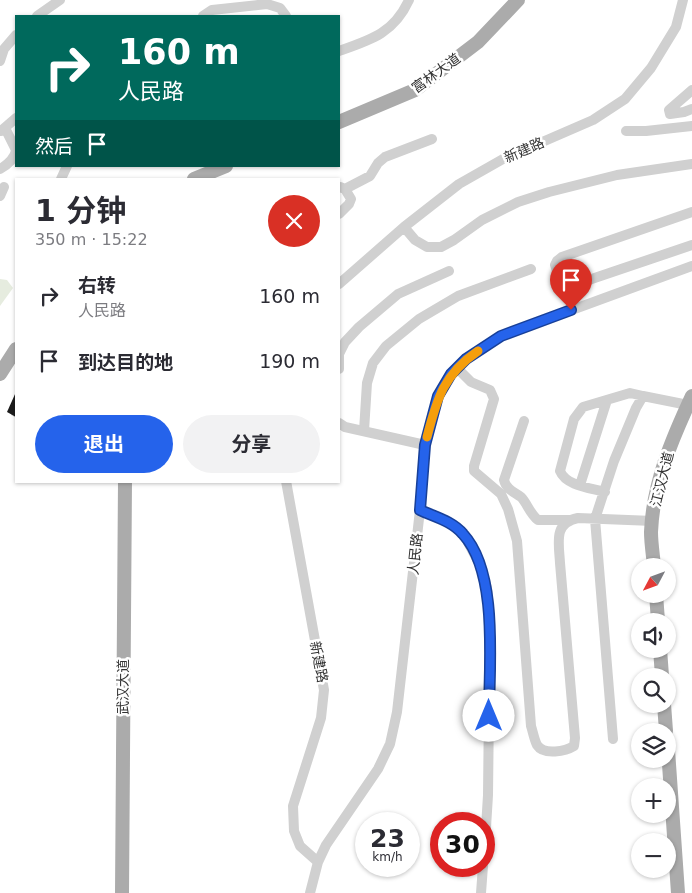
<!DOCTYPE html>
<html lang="zh">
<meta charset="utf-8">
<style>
body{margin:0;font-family:"DejaVu Sans","Noto Sans SC",sans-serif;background:#f2f2f3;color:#2b2b33;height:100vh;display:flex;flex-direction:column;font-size:19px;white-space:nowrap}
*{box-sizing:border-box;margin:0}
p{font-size:16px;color:#7c7c81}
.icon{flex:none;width:28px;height:28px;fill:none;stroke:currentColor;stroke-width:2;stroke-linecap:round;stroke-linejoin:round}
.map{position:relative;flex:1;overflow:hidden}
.side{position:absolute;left:15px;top:178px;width:325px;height:305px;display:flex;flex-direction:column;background:#fff;border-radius:0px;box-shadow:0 1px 4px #0004}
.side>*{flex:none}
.hud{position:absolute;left:15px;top:15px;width:325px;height:152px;border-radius:0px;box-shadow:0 1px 4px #0004;background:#00695c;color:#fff;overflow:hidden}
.needle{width:32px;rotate:229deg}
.buttons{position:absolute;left:631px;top:558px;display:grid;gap:10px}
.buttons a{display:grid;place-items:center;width:45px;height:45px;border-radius:50%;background:#fff;box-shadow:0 1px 4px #0004;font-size:25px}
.speed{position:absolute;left:355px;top:812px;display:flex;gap:10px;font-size:25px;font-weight:700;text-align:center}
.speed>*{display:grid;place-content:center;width:65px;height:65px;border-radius:50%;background:#fff;box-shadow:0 1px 4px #0004;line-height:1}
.speed small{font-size:12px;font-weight:400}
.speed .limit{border:8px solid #d22;background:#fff;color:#111}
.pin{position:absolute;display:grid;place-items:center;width:42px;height:42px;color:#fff;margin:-51px -21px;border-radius:50% 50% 50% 0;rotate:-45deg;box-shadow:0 0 5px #0007}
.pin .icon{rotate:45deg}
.me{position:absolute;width:55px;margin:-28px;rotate:0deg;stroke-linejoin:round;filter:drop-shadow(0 0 4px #0008)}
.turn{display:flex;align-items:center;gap:18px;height:105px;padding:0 20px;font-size:22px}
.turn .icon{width:65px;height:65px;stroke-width:2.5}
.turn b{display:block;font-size:35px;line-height:42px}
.then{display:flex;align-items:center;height:48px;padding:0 20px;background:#0003;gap:10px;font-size:19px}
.round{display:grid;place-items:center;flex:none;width:52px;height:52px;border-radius:26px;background:#f2f2f3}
.summary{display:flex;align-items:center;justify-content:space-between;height:85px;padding:0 20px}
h1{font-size:30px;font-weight:700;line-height:38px}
.button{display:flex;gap:10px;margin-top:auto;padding:10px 20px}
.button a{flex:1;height:58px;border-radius:30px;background:#2563eb;color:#fff;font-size:20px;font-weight:700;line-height:58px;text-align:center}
.button a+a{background:#f2f2f3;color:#2b2b33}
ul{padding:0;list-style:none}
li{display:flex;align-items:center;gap:15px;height:65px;padding:0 20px}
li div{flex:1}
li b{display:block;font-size:19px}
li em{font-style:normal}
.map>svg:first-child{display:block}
.green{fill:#e6ecdf}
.building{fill:#1a1a1a;filter:url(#shadow)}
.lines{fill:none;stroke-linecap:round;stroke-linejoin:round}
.minor{stroke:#d0d0d0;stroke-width:10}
.major{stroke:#ababab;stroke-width:14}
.route-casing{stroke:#184099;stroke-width:12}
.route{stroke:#2563eb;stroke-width:9}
.slow{stroke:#f59e0b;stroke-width:9}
.labels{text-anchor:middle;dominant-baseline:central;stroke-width:5;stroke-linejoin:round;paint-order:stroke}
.street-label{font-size:14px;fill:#333;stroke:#fff}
</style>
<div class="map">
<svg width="692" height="893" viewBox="0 0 692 893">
<defs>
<filter id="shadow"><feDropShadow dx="4" dy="2.5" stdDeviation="0" flood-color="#0004"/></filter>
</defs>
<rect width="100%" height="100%" fill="#fff"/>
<path class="green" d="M 0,279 L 7,280 L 13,288 L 0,306 Z"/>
<path class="building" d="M 16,392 L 16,417 L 7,412 Z"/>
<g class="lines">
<path class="minor" d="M 37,16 L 60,0
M 203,16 L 212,10 L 267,4 L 280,8 L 286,16
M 339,51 C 371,40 394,33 409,0
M 0,61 L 4,49 L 16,35
M 692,90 L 669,110 L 670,114 L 684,112 L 692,109
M 5,128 L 16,150
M 1,131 L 16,118
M 626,131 L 646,131 L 692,126
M 0,169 C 7,165 14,159 16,151
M 61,179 L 67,166
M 345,189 L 370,176 L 378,163 L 385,157 L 432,139
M 0,196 L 4,187
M 692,212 L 562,257 L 557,261 L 555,265 C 558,274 561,284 571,286 L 692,245
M 339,214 L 349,204 L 351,199 L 345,189 L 340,187
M 404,227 L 415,240 L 427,247 L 441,247 L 454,240 L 482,220 L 518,202 L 549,192 L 617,175 L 692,164
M 339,284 L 404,227 L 459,184 L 503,159 L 593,120 L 625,99 L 651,68 L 676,27 L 683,0
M 457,368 L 471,382 L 490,390 L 494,399 L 474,466 L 474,471 L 501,494 L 508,509 L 517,541 L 531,726 C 533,732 534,739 537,745 C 544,756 566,751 574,746 L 575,738 L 560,563 C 559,543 553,523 578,518 L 653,521
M 339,369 L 339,354 L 345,342 L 359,327 L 398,294 L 449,271
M 524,421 L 504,480 C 506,489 514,492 521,497 C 527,503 530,514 538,520 L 569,520
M 339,423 L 345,427 L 425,445
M 364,431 L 367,383 L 373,363 L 386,346 L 419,319 L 458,296 L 531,269
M 286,481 L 324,690 L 321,718 L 293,806 L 294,831 L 300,846 L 318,862
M 580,485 L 607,400
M 605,492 C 591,488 566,486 560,471 L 574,419 L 583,407 L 630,393 L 643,396
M 420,510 L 452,524 L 464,535 L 480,565 L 487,588 L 490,618 L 488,795 L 484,860
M 613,739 L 595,519 L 614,461 L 636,408 L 643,396 L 688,405
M 310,893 L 318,862 L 326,845 L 378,769 L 390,744 L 397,712 L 420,510 L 424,450 L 438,396 L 451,374 L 466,359 L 501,336 L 692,266
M 481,893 L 483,866"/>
<path class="major" d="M 339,122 L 415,90 L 478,42 L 518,0
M 194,179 L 226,166
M 0,374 L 16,349
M 654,566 C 653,555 651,543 651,532 C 653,483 672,439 692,396
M 656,594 L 658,621
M 660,649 L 662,676
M 664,704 L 666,731
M 668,750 L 678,893
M 122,893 L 125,481"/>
</g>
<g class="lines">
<g class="route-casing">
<path id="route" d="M 489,716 C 489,666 499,573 463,534 C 452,521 435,517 420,510 L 425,445 L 438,396 L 451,374 L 466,359 L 501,336 L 571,310"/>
</g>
<use href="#route" class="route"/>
<path class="slow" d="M 427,437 C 437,398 444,374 478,351"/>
</g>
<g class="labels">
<g class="street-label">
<text transform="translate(436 73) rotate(-36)">富林大道</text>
<text transform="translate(524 150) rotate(-24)">新建路</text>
<text transform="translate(662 479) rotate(-76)">江汉大道</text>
<text transform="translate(415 554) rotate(-84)">人民路</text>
<text transform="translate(319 662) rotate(79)">新建路</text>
<text transform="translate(123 687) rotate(-90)">武汉大道</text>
</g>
</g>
</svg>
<div class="buttons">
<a><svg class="needle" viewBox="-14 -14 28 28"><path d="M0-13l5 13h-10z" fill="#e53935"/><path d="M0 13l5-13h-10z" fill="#7c7c81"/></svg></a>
<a><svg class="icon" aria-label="sound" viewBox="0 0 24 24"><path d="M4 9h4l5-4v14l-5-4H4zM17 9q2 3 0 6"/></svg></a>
<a><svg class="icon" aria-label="search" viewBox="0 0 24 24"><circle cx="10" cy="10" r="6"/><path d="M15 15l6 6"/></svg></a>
<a><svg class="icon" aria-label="layers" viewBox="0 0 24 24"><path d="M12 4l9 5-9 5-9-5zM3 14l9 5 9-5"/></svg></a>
<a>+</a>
<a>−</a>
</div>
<div class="speed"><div>23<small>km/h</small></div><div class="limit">30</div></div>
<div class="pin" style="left:571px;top:310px;background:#d93025"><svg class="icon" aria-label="arrive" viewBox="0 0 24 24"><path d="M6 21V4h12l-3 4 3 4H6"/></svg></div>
<svg class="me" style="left:489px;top:716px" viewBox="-20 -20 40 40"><circle r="19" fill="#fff"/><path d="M0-13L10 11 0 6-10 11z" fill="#2563eb"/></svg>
<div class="hud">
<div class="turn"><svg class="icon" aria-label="right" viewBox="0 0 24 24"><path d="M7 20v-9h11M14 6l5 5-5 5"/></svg><div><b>160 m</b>人民路</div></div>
<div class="then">然后<svg class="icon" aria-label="arrive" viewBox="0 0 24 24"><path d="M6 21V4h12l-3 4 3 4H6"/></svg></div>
</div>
<section class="side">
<div class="summary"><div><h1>1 分钟</h1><p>350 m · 15:22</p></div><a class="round" style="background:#d93025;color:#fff"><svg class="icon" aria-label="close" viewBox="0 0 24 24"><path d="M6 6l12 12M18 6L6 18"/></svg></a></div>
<ul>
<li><svg class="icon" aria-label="right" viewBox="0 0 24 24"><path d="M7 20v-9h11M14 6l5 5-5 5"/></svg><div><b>右转</b><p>人民路</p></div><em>160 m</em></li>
<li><svg class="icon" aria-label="arrive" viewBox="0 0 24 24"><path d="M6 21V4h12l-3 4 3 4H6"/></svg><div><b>到达目的地</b></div><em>190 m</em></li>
</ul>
<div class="button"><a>退出</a><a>分享</a></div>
</section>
</div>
